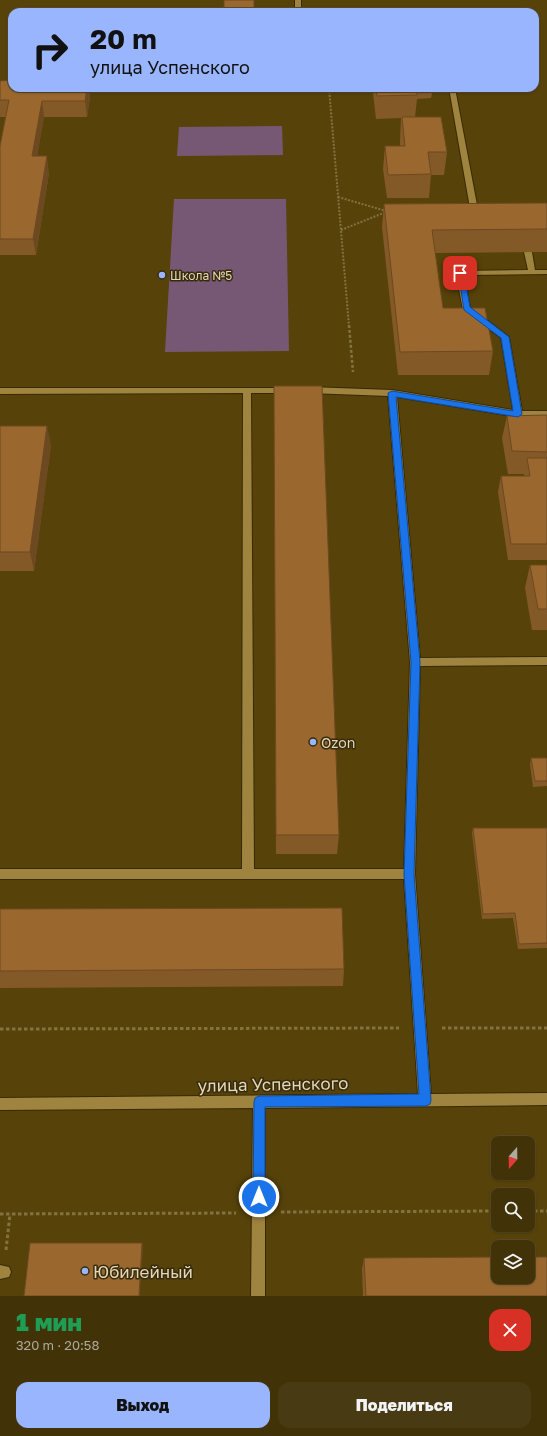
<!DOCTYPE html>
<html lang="ru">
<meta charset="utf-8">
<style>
body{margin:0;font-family:"Golos Text",sans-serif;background:#483a12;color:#f1f3f6;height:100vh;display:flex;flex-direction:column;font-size:15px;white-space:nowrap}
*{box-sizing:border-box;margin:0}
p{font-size:13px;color:#aeaa9c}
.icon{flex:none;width:22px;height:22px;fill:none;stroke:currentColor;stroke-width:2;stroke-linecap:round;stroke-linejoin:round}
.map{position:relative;height:1296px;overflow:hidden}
.sheet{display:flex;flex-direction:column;background:#413208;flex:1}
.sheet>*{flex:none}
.banner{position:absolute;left:8px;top:8px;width:531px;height:84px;border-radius:12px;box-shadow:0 1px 3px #0004,0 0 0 1px #5a4d29;background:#99b5fd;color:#111;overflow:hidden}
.needle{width:26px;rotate:200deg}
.controls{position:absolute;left:491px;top:1136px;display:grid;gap:8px}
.controls a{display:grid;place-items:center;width:44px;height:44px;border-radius:8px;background:#413208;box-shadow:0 1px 3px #0004,0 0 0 1px #5a4d29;font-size:20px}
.pin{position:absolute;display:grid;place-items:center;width:34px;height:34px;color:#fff;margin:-17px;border-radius:8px;box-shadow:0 2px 6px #0006}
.me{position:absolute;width:44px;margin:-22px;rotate:0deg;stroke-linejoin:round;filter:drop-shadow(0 0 3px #0008)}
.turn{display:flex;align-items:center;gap:14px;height:84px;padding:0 16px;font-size:18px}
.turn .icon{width:52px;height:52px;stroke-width:2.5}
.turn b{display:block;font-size:28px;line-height:34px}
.round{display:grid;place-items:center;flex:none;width:42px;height:42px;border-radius:12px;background:#483a12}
.head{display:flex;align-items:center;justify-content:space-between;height:68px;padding:0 16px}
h1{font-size:24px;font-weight:800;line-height:30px;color:#1e9e55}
.button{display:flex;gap:8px;margin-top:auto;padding:8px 16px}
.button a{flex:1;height:46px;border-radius:12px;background:#99b5fd;color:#111;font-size:16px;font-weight:800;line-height:46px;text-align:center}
.button a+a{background:#483a12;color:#f1f3f6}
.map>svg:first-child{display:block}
.green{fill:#765875}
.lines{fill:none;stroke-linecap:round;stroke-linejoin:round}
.minor-casing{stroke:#382a04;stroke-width:2}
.path-far2{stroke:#847140;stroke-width:2;stroke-dasharray:2 1.5;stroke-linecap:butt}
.path-far1{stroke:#847140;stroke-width:2.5;stroke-dasharray:3 2;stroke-linecap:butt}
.path{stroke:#847140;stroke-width:3;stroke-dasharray:3.5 2.5;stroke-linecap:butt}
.minor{fill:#9f843f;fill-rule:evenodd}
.wall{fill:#845928}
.shaded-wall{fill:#6c4920}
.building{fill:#9a682e;stroke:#6c4920}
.route{fill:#1a73e8;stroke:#114b97}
.poi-dot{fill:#99b5fd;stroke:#362b0d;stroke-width:1.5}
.labels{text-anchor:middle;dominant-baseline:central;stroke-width:3;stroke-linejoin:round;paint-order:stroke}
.far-poi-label{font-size:12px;fill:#e5d6b5;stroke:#362b0d;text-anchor:start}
.poi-label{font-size:14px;fill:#e5d6b5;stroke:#362b0d;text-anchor:start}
.near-street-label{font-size:17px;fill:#e5d6b5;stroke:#362b0d}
.near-poi-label{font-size:17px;fill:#e5d6b5;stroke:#362b0d;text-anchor:start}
</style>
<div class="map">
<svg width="547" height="1296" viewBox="0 0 547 1296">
<rect width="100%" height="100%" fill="#57430a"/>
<path class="green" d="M 282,126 L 283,155 L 177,156 L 179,127 Z
M 174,199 L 286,199 L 289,351 L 165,352 Z"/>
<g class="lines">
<g class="minor-casing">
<path id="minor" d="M 295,0 L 301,0 L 301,12 L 295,12 Z
M 449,88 L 455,88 L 477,205 L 486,205 L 486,209 L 474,210 L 470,208 Z
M 525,250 L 528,250 L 532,252 L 535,270 L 547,270 L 547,274 L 464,275 L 470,307 L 509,337 L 522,411 L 547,411 L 547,417 L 518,417 L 397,397 L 420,658 L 547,657 L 547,665 L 420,666 L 415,874 L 431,1094 L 547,1093 L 547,1105 L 265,1108 L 265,1296 L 251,1296 L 253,1108 L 0,1110 L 0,1098 L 418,1094 L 404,879 L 0,879 L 0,869 L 242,869 L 243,393 L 0,394 L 0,388 L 290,388 L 291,390 L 287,393 L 251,393 L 254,869 L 404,869 L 410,662 L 388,396 L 309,393 L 305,390 L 309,387 L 392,390 L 513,410 L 501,338 L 463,310 L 456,273 L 460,271 L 528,270 L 524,252 Z
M 0,1265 L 9,1267 L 11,1272 L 9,1277 L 0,1279 Z"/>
</g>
<path class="path-far2" d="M 329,88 L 349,326
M 338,197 L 386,211
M 341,230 L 386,212"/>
<path class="path-far1" d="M 349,325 L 353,372"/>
<path class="path" d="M 442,1028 L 547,1028
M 0,1029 L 399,1028
M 528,1211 L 547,1211
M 281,1212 L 498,1211
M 0,1214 L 236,1213
M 6,1250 L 10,1214"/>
<use href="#minor" class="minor"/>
</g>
<path class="wall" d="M 0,81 L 12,88 L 89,88 L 90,97 L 87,117 L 44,117 L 37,156 L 49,173 L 36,255 L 0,255 L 0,146 L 6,117 L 0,117 Z
M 373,88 L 433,88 L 431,98 L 417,99 L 415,117 L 447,152 L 444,175 L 431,175 L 429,198 L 387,198 L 383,169 L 385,146 L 400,146 L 400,140 L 401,118 L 376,119 L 373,93 Z
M 547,203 L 547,252 L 435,253 L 443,308 L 493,351 L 489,375 L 398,375 L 382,227 L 384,204 Z
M 274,386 L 339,835 L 337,854 L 276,854 Z
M 547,415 L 547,560 L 508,560 L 498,492 L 501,476 L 524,476 L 524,474 L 508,474 L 502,438 L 507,416 Z
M 0,426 L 51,445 L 34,571 L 0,571 Z
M 530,565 L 547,565 L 547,630 L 532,630 L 525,588 Z
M 531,758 L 547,758 L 547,786 L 533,787 L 530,764 Z
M 473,828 L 547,828 L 547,948 L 518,949 L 513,918 L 482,919 L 472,833 Z
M 0,909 L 344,969 L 343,986 L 0,988 Z
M 364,1258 L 547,1296 L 363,1296 L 362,1269 Z"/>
<path class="shaded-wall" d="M 87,88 L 89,88 L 90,97 L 87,117 L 85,101 Z
M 42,101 L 44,117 L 34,173 L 32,156 Z
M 47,156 L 49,173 L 36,255 L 33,239 Z
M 47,426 L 51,445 L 34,571 L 30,552 Z
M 142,1243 L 143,1246 L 140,1296 L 139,1296 Z"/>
<path class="building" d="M 224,0 L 254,0 L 254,12 L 224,12 Z
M 12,80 L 12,88 L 87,88 L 85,101 L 42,101 L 32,156 L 47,156 L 33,239 L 0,239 L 0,146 L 9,100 L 0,100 L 0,81 Z
M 376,88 L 416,88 L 417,95 L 377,96 Z
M 402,117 L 441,117 L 447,152 L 428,152 L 431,174 L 388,175 L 385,146 L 405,146 Z
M 547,203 L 547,229 L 432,230 L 443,308 L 485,308 L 493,351 L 400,352 L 384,204 Z
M 274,386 L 322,386 L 339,835 L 276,835 Z
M 547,415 L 547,452 L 512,451 L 507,416 Z
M 0,426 L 47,426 L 30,552 L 0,552 Z
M 527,458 L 547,458 L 547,544 L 511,544 L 501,476 L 530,476 Z
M 530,565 L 547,565 L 547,609 L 538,609 Z
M 531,758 L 547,758 L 547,781 L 535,781 Z
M 473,828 L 547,828 L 547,943 L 519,944 L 515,913 L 483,914 Z
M 342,908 L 344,969 L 0,971 L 0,909 Z
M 30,1243 L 142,1243 L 139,1296 L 24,1296 Z
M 498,1257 L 498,1277 L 528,1277 L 528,1257 L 547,1257 L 547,1296 L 366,1296 L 364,1258 Z"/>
<path class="route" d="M 458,271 L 464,273 L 470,307 L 509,337 L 522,414 L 518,417 L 396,397 L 420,662 L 414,874 L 431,1100 L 430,1104 L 426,1106 L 265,1107 L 265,1197 L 263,1201 L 259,1203 L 255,1201 L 253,1197 L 254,1102 L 255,1098 L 259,1096 L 419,1094 L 404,874 L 411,662 L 388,393 L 392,391 L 513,411 L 501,338 L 464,310 Z"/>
<g class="poi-dot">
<circle cx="162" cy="275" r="4"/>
<circle cx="313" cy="742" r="4"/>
<circle cx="85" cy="1271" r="4"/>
</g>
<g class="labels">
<g class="far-poi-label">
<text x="170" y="275">Школа №5</text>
</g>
<g class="poi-label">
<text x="321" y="742">Ozon</text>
</g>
<g class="near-street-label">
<text transform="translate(273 1084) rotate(-1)">улица Успенского</text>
</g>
<g class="near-poi-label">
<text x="93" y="1271">Юбилейный</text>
</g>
</g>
</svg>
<div class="controls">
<a><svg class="needle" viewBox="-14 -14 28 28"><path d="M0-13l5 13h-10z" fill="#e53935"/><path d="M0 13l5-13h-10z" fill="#aeaa9c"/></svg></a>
<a><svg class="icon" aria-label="search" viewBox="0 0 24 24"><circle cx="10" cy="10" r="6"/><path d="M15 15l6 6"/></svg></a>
<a><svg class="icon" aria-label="layers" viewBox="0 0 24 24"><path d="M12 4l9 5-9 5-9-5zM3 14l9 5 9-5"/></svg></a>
</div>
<div class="pin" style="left:460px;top:273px;background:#d93025"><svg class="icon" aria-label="arrive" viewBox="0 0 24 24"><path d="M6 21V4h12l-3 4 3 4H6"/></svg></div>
<svg class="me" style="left:259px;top:1197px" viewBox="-20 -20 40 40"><circle r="17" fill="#1a73e8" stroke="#fff" stroke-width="3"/><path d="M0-11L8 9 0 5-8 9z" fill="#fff"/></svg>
<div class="banner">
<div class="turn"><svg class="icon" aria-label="right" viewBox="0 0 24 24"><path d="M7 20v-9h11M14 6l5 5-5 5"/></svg><div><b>20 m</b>улица Успенского</div></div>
</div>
</div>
<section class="sheet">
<div class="head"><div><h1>1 мин</h1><p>320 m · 20:58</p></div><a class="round" style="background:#d93025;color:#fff"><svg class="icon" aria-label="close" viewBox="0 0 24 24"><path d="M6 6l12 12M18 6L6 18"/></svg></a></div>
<div class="button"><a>Выход</a><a>Поделиться</a></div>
</section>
